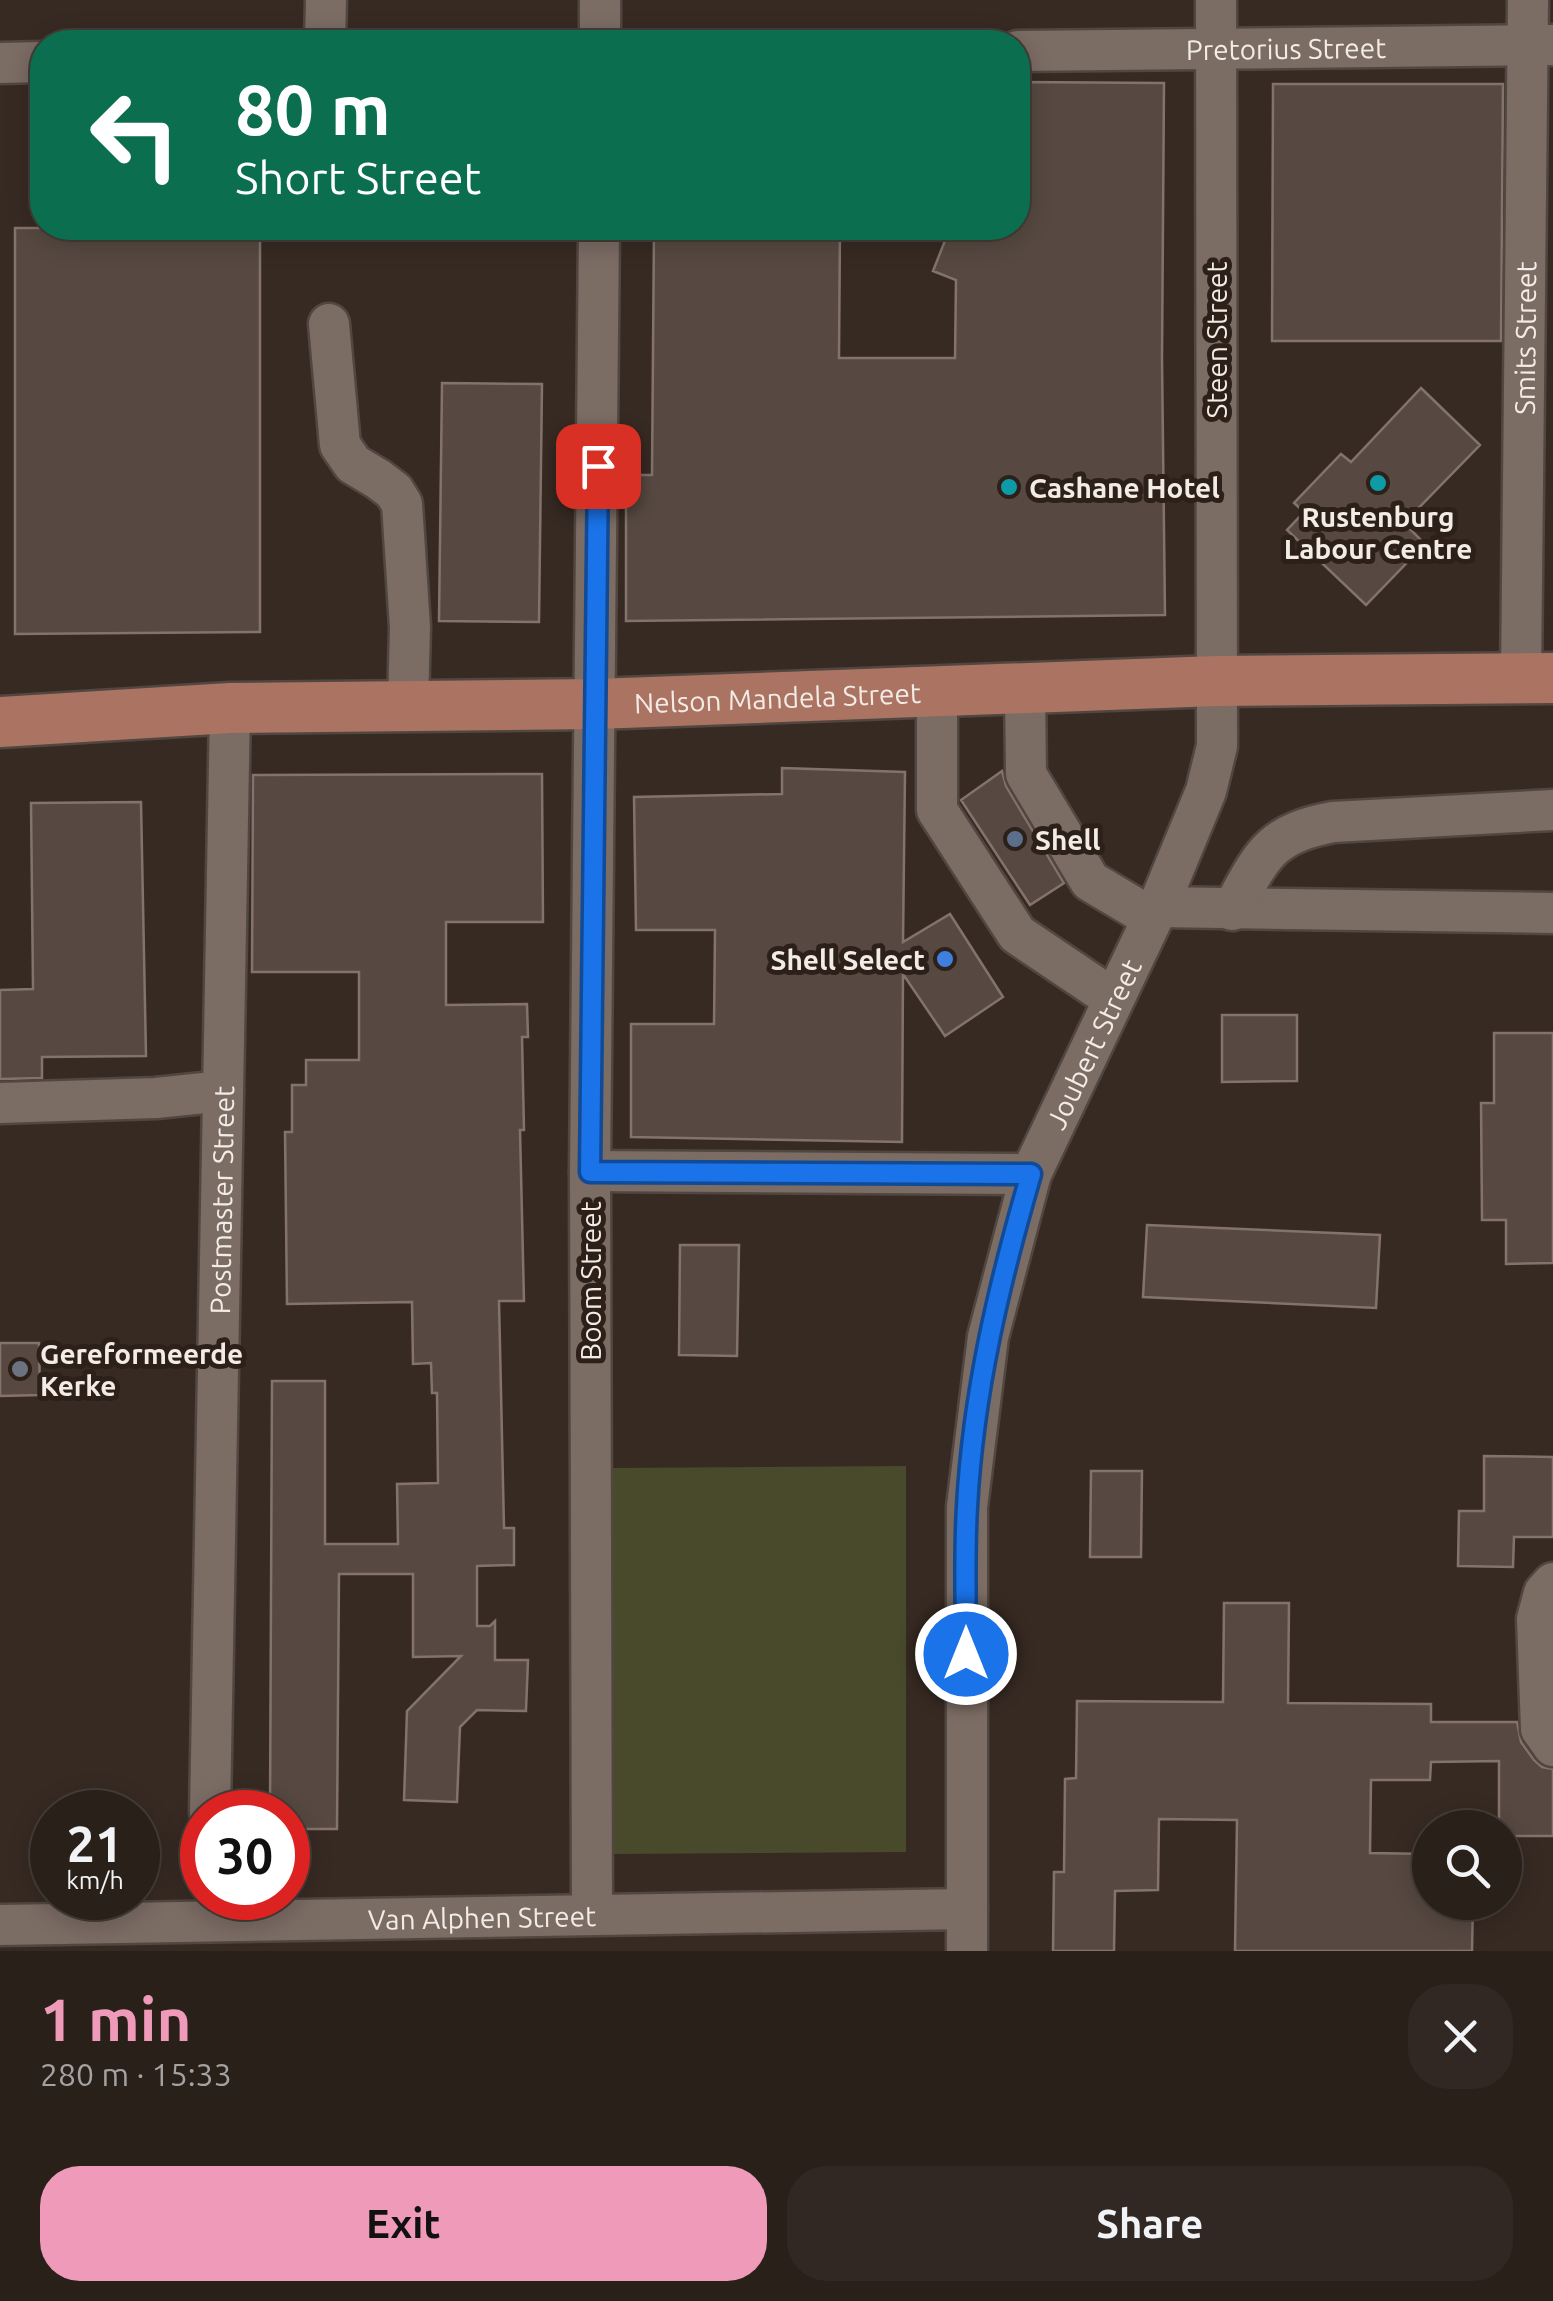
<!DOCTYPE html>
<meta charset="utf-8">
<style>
body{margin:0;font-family:Ubuntu,sans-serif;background:#312823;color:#f1f3f6;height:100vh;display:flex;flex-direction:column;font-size:38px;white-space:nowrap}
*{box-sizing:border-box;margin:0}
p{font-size:32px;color:#a5a3a2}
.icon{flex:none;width:55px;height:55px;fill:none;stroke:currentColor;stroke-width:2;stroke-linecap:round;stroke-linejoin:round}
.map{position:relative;height:1951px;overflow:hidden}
.details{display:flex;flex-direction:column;background:#29201a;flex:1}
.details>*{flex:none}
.guide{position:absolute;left:30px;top:30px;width:1000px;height:210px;border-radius:40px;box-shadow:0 5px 25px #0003,0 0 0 2px #453e39;background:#0b6e4f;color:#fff;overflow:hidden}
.controls{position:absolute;left:1412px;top:1810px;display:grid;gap:20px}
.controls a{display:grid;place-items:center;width:110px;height:110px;border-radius:50%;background:#29201a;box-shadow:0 5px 25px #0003,0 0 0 2px #453e39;font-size:50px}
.speed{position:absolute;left:30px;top:1790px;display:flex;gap:20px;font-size:50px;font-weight:700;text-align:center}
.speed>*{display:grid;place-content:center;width:130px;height:130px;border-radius:50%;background:#29201a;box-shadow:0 5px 25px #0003,0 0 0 2px #453e39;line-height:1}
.speed small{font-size:25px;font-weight:400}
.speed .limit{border:15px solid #d22;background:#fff;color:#111}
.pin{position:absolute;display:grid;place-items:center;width:85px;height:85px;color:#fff;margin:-42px;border-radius:20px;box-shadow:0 5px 15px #0006}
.me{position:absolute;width:110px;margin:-55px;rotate:0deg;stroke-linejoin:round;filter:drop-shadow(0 0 8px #0008)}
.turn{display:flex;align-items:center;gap:35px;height:210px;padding:0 40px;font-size:45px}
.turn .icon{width:130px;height:130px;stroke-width:2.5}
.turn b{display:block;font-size:70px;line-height:85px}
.round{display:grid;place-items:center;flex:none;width:105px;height:105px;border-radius:40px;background:#312823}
.summary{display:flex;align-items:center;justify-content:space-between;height:170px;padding:0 40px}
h1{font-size:60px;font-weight:700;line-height:75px;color:#ef9ab8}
.button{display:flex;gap:20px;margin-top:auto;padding:20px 40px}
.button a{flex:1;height:115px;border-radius:40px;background:#ef9ab8;color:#111;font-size:40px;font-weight:700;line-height:115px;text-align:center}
.button a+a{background:#312823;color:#f1f3f6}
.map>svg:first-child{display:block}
.green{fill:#494a2c}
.building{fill:#574941;stroke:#83736c;stroke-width:2.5}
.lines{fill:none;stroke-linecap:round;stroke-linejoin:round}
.minor-casing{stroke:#514640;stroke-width:45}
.major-casing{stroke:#514640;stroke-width:55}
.minor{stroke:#7b6c64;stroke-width:40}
.major{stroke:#aa7362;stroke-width:50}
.route-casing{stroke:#114b97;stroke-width:25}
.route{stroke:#1a73e8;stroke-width:18}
.culture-dot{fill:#0f9aa8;stroke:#2c2019;stroke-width:4}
.service-dot{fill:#5c6f8a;stroke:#2c2019;stroke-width:4}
.shop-dot{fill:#3f7fe0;stroke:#2c2019;stroke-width:4}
.worship-dot{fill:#6b7280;stroke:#2c2019;stroke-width:4}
.labels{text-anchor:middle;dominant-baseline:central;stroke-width:10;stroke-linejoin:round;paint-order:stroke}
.street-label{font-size:28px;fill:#f3ebe6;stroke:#2c2019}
.poi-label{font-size:28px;font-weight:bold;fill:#f3ebe6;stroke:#2c2019;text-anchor:start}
</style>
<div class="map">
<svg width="1553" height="1951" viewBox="0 0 1553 1951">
<rect width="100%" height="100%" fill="#372a23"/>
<path class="green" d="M 906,1466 L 906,1852 L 613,1854 L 613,1468 Z"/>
<path class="building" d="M 1018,82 L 1164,83 L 1162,359 L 1165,615 L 626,621 L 626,475 L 652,475 L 654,228 L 840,228 L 839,358 L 955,358 L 956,280 L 933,271 L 950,228 L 1018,228 Z
M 1273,84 L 1503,84 L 1501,341 L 1272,341 Z
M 15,228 L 260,228 L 260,632 L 15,634 Z
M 442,383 L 542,384 L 539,622 L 439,621 Z
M 1421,388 L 1480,445 L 1404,523 L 1425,544 L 1366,605 L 1287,530 L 1304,512 L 1294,503 L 1341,454 L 1351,462 Z
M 782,768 L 905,772 L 903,942 L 950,914 L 1003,997 L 945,1036 L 903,974 L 902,1142 L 631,1137 L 631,1024 L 714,1024 L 715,930 L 636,930 L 634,797 L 782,794 Z
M 1002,771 L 1006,786 L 1064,883 L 1030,905 L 961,800 Z
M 542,774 L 543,922 L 446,922 L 446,1005 L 527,1004 L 528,1037 L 522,1037 L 524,1130 L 520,1130 L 524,1301 L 499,1301 L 504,1528 L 514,1528 L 514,1565 L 477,1566 L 477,1626 L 490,1626 L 495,1621 L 495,1660 L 528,1660 L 526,1711 L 477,1710 L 460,1727 L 457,1802 L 404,1800 L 407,1711 L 461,1656 L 413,1657 L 413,1574 L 339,1574 L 337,1829 L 288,1829 L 288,1812 L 270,1812 L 272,1381 L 325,1381 L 325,1544 L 398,1544 L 397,1484 L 438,1483 L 437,1393 L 432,1393 L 431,1363 L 413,1364 L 412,1302 L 287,1304 L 285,1132 L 292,1132 L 292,1085 L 306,1085 L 306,1060 L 359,1060 L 359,972 L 252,972 L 253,775 Z
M 141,802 L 146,1056 L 42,1057 L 42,1078 L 0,1079 L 0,990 L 33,989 L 31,803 Z
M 1222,1015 L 1297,1015 L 1297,1081 L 1222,1082 Z
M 1494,1033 L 1553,1033 L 1553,1263 L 1506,1264 L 1506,1220 L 1482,1220 L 1481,1103 L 1494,1103 Z
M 1147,1225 L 1380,1235 L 1376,1308 L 1143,1297 Z
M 680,1245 L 739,1245 L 737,1356 L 679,1355 Z
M 0,1343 L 39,1343 L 40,1395 L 0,1396 Z
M 1484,1456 L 1553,1457 L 1553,1537 L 1514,1537 L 1513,1567 L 1458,1566 L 1459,1511 L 1484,1511 Z
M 1091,1471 L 1142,1471 L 1141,1557 L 1090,1557 Z
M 1224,1603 L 1289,1603 L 1288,1703 L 1431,1704 L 1431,1722 L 1517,1722 L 1521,1742 L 1534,1760 L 1542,1767 L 1553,1769 L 1553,1836 L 1505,1836 L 1505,1828 L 1499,1828 L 1499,1761 L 1431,1762 L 1430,1780 L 1371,1780 L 1370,1853 L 1430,1854 L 1430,1902 L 1473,1902 L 1472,1951 L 1235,1951 L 1237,1820 L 1159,1819 L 1158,1890 L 1115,1891 L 1114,1951 L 1053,1951 L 1054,1872 L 1064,1872 L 1065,1779 L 1076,1778 L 1077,1701 L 1223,1702 Z"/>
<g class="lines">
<g class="minor-casing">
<g id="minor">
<path d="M 325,42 L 326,0"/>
<path d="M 600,42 L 600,0"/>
<path id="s1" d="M 1018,51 L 1553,45"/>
<path d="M 0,63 L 42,62"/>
<path d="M 329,324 L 340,445 L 353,464 L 378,479 L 394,491 L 402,504 L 410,627 L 408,706"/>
<path id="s2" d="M 1521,678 L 1528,0"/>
<path d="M 1025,687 L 1026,774 L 1090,881 L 1152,918"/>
<path d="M 937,691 L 937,810 L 1017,934 L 1112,998"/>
<path d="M 1158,907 L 1553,913"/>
<path d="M 1232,910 C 1262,856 1268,834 1333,822 L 1553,810"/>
<path d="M 0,1103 L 156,1098 L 223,1091"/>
<path d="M 590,1171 L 1031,1174"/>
<path d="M 1553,1583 L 1544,1593 L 1537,1619 L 1541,1729 L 1553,1746"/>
<path id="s3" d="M 210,1812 L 230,708"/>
<path d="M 592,1914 L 590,1171 L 599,228"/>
<path id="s4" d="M 0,1925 L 967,1909"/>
<path id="s5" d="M 967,1951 L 967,1507 L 988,1337 L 1031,1174 L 1158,907 L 1206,791 L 1217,746 L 1216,0"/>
</g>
</g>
<g class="major-casing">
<g id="major">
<path id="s6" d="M 0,722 L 230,708 L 596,704 L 1216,681 L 1553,678"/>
</g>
</g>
<use href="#minor" class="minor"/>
<use href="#major" class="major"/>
</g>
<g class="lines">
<g class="route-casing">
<path id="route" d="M 598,466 L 590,1172 L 1031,1174 C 999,1284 973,1393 967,1507 C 964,1555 966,1605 966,1654"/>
</g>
<use href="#route" class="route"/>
</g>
<g class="culture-dot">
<circle cx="1378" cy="483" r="10"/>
<circle cx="1009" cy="487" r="10"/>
</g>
<circle class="service-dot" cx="1015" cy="839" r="10"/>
<circle class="shop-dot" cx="945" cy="959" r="10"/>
<circle class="worship-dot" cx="20" cy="1369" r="10"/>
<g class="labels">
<g class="street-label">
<text stroke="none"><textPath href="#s1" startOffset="268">Pretorius Street</textPath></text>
<text stroke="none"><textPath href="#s2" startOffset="340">Smits Street</textPath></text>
<text transform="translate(1216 340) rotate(-90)">Steen Street</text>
<text stroke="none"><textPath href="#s6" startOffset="778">Nelson Mandela Street</textPath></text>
<text stroke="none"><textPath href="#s5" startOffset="928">Joubert Street</textPath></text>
<text stroke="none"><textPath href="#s3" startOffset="612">Postmaster Street</textPath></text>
<text transform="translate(590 1281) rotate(-90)">Boom Street</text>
<text stroke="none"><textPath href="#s4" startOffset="482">Van Alphen Street</textPath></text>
</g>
<g class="poi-label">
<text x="1029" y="487">Cashane Hotel</text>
<text x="1378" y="516" text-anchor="middle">Rustenburg<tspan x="1378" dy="32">Labour Centre</tspan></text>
<text x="1035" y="839">Shell</text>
<text x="925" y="959" text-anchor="end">Shell Select</text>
<text x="40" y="1353">Gereformeerde<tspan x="40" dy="32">Kerke</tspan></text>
</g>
</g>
</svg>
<div class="controls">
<a><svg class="icon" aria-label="search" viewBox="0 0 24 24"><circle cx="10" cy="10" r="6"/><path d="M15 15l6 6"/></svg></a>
</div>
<div class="speed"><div>21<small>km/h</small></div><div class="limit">30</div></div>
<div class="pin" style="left:598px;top:466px;background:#d93025"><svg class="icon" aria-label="arrive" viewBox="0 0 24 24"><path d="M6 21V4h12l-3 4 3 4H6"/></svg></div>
<svg class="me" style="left:966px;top:1654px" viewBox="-20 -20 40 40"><circle r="17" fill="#1a73e8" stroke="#fff" stroke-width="3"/><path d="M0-11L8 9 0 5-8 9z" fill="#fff"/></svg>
<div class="guide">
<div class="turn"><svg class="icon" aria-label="left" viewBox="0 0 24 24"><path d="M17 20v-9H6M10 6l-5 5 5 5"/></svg><div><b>80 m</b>Short Street</div></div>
</div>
</div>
<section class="details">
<div class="summary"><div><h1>1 min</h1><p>280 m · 15:33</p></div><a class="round"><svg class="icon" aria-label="close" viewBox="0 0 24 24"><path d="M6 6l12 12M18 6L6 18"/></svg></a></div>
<div class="button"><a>Exit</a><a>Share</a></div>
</section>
